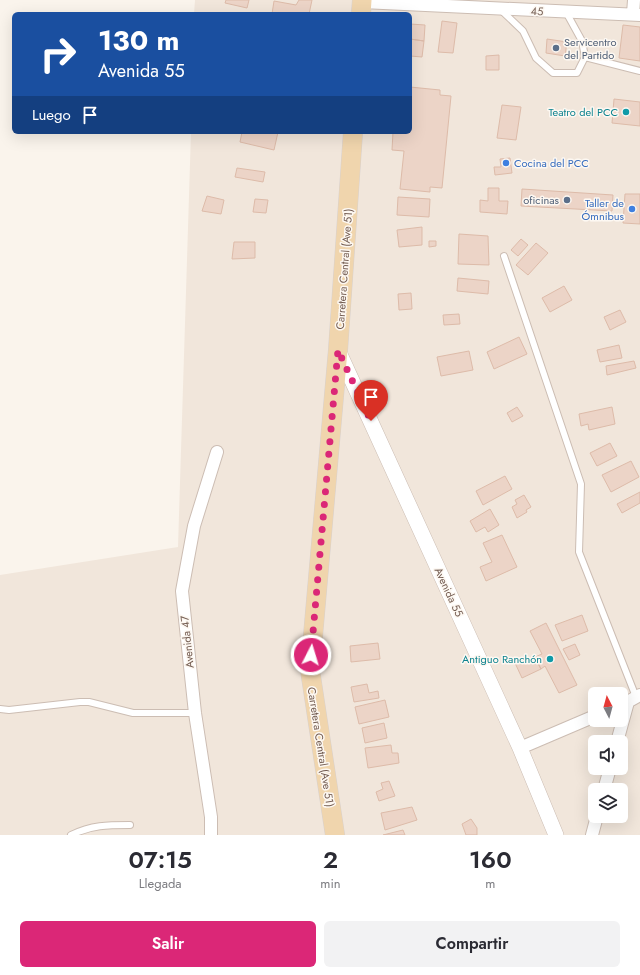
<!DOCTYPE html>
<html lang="es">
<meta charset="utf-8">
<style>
body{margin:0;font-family:Jost,sans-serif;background:#f2f2f3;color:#2b2b33;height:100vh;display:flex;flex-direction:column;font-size:15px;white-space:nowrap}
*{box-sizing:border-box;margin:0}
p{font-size:13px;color:#7c7c81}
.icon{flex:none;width:22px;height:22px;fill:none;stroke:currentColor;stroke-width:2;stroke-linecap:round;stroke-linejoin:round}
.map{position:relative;height:835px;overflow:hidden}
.details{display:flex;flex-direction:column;background:#fff;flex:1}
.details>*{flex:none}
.top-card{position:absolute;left:12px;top:12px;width:400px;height:122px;border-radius:6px;box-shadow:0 4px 16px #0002;background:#1a4fa0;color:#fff;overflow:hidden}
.needle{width:26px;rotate:354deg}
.fabs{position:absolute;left:588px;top:687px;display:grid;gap:8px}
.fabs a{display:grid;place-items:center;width:40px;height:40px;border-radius:6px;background:#fff;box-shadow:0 4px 16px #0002;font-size:20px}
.pin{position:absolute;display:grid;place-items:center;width:34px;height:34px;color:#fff;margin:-41px -17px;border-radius:50% 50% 50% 0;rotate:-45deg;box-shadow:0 0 4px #0007}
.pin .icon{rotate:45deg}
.me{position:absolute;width:44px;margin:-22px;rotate:5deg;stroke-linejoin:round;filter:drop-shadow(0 0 3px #0008)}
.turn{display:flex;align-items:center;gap:14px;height:84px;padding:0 20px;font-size:18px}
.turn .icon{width:52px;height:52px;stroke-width:2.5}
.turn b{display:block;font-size:28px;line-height:34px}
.then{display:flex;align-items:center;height:38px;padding:0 20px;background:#0003;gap:8px;font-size:15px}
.eta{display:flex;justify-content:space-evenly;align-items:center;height:68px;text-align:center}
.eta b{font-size:24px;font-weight:600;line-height:28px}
.button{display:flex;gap:8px;margin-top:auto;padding:8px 20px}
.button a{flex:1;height:46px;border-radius:6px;background:#db2777;color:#fff;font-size:16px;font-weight:600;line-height:46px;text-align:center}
.button a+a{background:#f2f2f3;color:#2b2b33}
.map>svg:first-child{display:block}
.residential{fill:#f1e6db;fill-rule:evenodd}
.building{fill:#ecd4c7;stroke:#ddbba9}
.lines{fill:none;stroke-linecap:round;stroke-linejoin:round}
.service-casing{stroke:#ccbdb3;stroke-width:8}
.minor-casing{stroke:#ccbdb3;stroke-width:14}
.tertiary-casing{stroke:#ccbdb3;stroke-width:16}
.primary-casing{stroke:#d8d1ce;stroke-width:20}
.service{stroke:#fff;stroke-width:6}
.minor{stroke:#fff;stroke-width:12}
.tertiary{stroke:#fff;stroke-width:15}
.primary{stroke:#f0d5ad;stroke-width:19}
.route{stroke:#db2777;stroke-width:7;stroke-dasharray:0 12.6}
.service-dot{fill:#5c6f8a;stroke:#fdf8f2;stroke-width:1.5}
.culture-dot{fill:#0f9aa8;stroke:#fdf8f2;stroke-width:1.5}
.shop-dot{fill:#3f7fe0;stroke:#fdf8f2;stroke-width:1.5}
.labels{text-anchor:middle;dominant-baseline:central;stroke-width:3;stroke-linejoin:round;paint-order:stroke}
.street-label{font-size:11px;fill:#735c51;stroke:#fdf8f2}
.service-label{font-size:11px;fill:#4e5e75;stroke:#fdf8f2;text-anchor:start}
.culture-label{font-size:11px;fill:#0d838f;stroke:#fdf8f2;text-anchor:end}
.shop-label{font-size:11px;fill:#366cbe;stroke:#fdf8f2;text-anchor:start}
</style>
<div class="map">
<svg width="640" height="835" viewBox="0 0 640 835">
<rect width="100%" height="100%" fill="#faf4ec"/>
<path class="residential" d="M 195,0 L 640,0 L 640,835 L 0,835 L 0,575 L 178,547 L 191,132 L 410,132 L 410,14 L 194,14 ZM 595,694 L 621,694 L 621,720 L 595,720 ZM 595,742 L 621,742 L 621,768 L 595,768 ZM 595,790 L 621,790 L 621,816 L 595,816 Z"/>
<path class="building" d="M 226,0 L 249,0 L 247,8 L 225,3 Z
M 299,0 L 312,0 L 309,14 L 272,14 L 274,1 L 296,5 Z
M 442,21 L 457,23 L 453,53 L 438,52 Z
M 410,24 L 425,25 L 424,41 L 410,39 Z
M 623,25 L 640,27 L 640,61 L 619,58 Z
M 410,39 L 424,41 L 422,57 L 410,56 Z
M 547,39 L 567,42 L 565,56 L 546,53 Z
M 499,55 L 499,70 L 486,70 L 486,56 Z
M 410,87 L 440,90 L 440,95 L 451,96 L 442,188 L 430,187 L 430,192 L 400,189 L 404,151 L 392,150 L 393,132 L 410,132 Z
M 614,99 L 640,102 L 640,126 L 612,123 Z
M 502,105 L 521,107 L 516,140 L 497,138 Z
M 242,132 L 278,132 L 274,150 L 240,142 Z
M 510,158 L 512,173 L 495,175 L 494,167 L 501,167 L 500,159 Z
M 237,168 L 265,172 L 263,182 L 235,177 Z
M 488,188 L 499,188 L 499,201 L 508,201 L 507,214 L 480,212 L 480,200 L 488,201 Z
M 522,189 L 613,195 L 612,211 L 521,206 Z
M 625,194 L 640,194 L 640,224 L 623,223 Z
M 207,196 L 224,200 L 221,214 L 202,211 Z
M 398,197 L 430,199 L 429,217 L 397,215 Z
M 255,199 L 268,200 L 266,213 L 253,212 Z
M 422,227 L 422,245 L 399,247 L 397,230 Z
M 459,234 L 488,236 L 489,265 L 458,264 Z
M 521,239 L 528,245 L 518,256 L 511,250 Z
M 429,241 L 436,241 L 436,246 L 429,247 Z
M 234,242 L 255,242 L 255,258 L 232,259 Z
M 536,243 L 548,253 L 528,275 L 516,265 Z
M 458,278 L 489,281 L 488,294 L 457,291 Z
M 564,286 L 572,300 L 550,312 L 542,298 Z
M 411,293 L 412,309 L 399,310 L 398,294 Z
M 620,310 L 626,322 L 610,330 L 604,317 Z
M 459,314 L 460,324 L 444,325 L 443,315 Z
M 519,337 L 527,354 L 494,369 L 487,352 Z
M 619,345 L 622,358 L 600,362 L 597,350 Z
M 469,351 L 473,370 L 441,376 L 437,357 Z
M 634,361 L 636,368 L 607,375 L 606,366 Z
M 517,407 L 523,416 L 512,422 L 507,413 Z
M 612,407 L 615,424 L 589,430 L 588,424 L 581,426 L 579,414 Z
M 610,443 L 617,456 L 597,466 L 590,453 Z
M 631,461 L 639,477 L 611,492 L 602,475 Z
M 505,476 L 512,489 L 483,505 L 476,491 Z
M 640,492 L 640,503 L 622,513 L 617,504 Z
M 524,495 L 531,507 L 526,510 L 527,512 L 517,518 L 512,507 L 517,504 L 515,500 Z
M 490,509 L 499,525 L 488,532 L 485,527 L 476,532 L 470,521 Z
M 502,535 L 517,567 L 486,581 L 480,567 L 492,562 L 483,543 Z
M 582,615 L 588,631 L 562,641 L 555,625 Z
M 546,623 L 577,685 L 559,693 L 545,666 L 541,669 L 535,657 L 542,654 L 530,631 Z
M 378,643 L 380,659 L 351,662 L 350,646 Z
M 575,644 L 580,655 L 569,660 L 563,649 Z
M 527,657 L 530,663 L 536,660 L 541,669 L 522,678 L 515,663 Z
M 367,684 L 369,693 L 378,691 L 379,698 L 354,702 L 351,687 Z
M 385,700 L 389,717 L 359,724 L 355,707 Z
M 384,723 L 387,738 L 365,743 L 362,728 Z
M 391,745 L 392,753 L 398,753 L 399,763 L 368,768 L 365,748 Z
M 389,781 L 395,796 L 379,801 L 376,792 L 383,789 L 381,783 Z
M 412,807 L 417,820 L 385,830 L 381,813 Z
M 471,819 L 477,828 L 477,835 L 466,835 L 462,824 Z
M 403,830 L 405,835 L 383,835 Z"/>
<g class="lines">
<g class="service-casing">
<path id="service" d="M 501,10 L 523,31 L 536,58 L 553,73 L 577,73 L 585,57 L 582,41 L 566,12
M 585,57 L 640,71
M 504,256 L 581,484 L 579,552 L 636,697
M 0,709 L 9,710 L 80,702 L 89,702 L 133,713 L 195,713
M 71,835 C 92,825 107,825 130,825"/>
</g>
<g class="minor-casing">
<path id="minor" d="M 362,2 L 640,15
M 633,14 L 634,0
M 622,705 L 640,695
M 617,742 L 628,702
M 520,748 L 595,716
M 604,790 L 610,768
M 211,835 L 211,817 L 195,713 L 182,591 L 194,526 L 217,452
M 592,835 L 597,816"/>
</g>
<g class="tertiary-casing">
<path id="tertiary" d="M 338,350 L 520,748 L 556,835"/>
</g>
<g class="primary-casing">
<path id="primary" d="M 361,14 L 362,0
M 335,835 L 310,670 L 338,350 L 353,132"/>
</g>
<use href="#service" class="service"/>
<use href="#minor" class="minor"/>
<use href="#tertiary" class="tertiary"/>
<use href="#primary" class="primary"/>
</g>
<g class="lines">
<path class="route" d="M 311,655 L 338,350 L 371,421"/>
</g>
<g class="service-dot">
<circle cx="556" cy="48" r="4"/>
<circle cx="567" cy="200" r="4"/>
</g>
<g class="culture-dot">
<circle cx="626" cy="112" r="4"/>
<circle cx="550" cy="659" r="4"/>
</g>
<g class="shop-dot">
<circle cx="506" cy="163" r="4"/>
<circle cx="632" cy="209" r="4"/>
</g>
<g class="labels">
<g class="street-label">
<text transform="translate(537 11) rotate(3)">45</text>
<text transform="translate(344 269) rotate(-86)">Carretera Central (Ave 51)</text>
<text transform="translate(449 592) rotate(65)">Avenida 55</text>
<text transform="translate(187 642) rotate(-96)">Avenida 47</text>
<text transform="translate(321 747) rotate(81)">Carretera Central (Ave 51)</text>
</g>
<g class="service-label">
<text x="564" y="42">Servicentro<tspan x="564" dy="13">del Partido</tspan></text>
<text x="559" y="200" text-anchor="end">oficinas</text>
</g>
<g class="culture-label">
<text x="618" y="112">Teatro del PCC</text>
<text x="542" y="659">Antiguo Ranchón</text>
</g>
<g class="shop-label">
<text x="514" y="163">Cocina del PCC</text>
<text x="624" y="203" text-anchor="end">Taller de<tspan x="624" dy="13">Ómnibus</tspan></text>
</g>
</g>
</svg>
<div class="fabs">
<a><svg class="needle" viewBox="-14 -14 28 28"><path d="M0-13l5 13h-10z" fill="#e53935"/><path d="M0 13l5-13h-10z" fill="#7c7c81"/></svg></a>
<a><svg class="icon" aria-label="sound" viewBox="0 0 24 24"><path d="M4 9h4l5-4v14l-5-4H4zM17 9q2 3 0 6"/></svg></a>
<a><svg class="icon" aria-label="layers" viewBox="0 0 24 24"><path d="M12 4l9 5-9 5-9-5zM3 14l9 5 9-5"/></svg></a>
</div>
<div class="pin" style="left:371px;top:421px;background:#d93025"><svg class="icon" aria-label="arrive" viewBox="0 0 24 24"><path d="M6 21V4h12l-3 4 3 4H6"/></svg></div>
<svg class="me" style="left:311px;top:655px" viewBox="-20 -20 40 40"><circle r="17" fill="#db2777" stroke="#fff" stroke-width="3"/><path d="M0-11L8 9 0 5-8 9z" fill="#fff"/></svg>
<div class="top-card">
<div class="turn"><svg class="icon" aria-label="right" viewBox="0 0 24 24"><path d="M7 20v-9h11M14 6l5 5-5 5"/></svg><div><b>130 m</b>Avenida 55</div></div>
<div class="then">Luego<svg class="icon" aria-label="arrive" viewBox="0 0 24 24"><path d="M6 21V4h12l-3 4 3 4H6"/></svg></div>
</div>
</div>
<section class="details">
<div class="eta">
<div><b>07:15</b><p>Llegada</p></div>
<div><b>2</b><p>min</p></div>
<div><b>160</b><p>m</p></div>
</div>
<div class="button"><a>Salir</a><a>Compartir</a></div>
</section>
